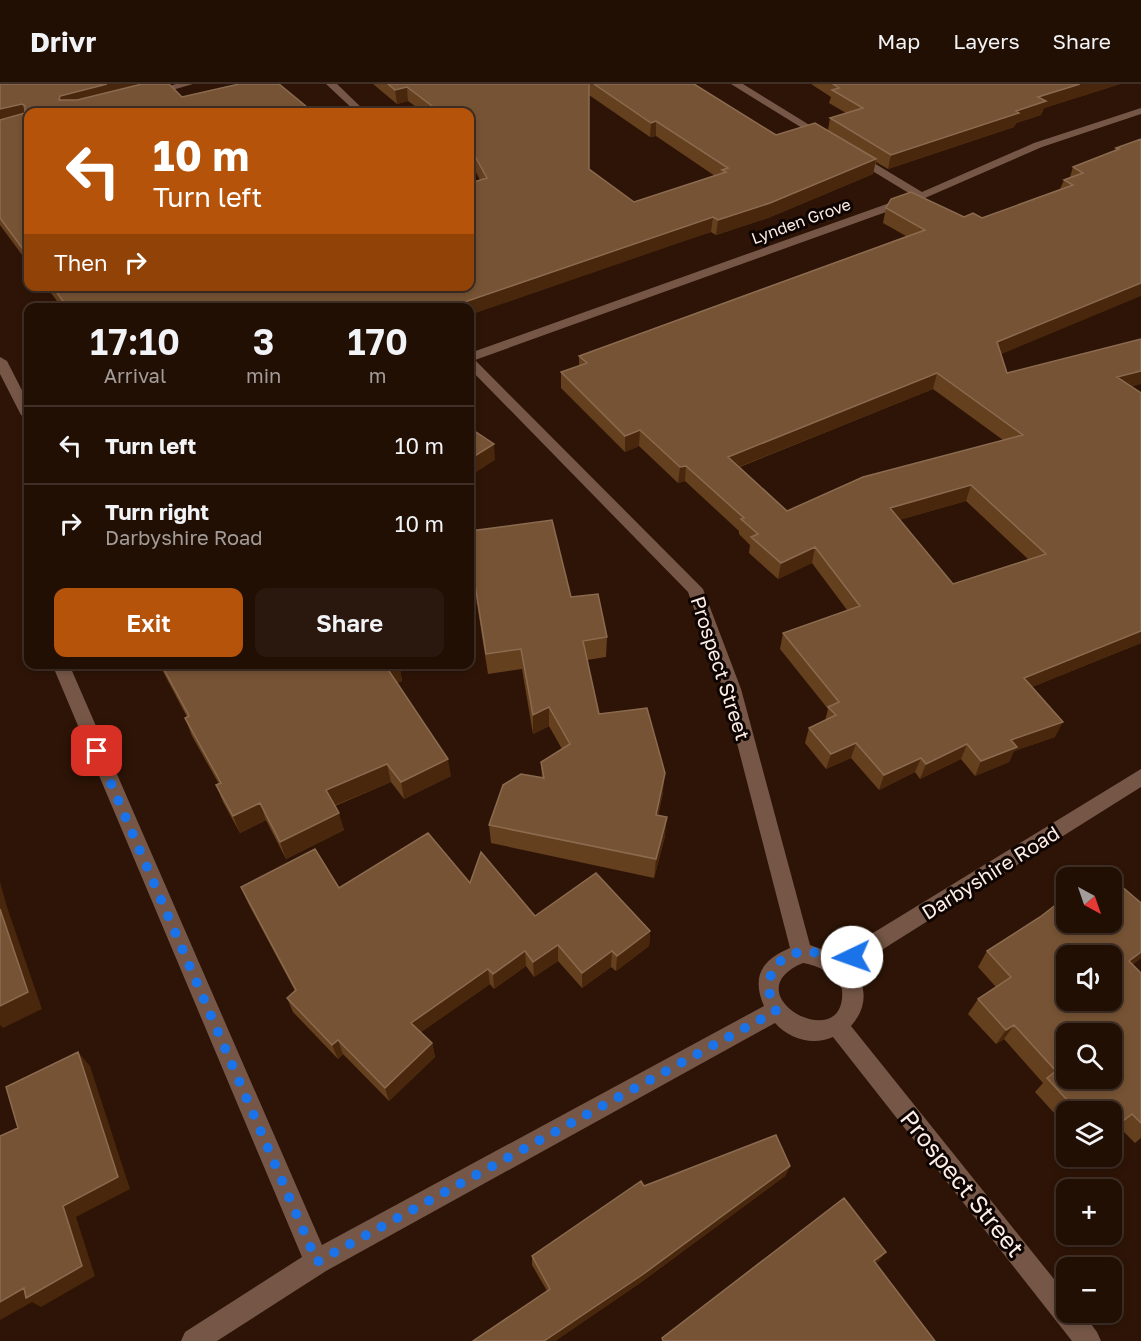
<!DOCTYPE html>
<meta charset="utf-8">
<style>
body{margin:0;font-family:"Golos Text",sans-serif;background:#2a180e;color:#f1f3f6;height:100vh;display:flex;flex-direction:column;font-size:22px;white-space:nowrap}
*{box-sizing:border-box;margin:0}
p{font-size:20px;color:#a29c9a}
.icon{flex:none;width:33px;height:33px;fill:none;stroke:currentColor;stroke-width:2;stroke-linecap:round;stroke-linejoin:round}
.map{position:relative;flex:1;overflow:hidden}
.drawer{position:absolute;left:24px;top:219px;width:450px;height:366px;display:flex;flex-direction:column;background:#220f04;border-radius:12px;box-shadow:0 3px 9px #0003,0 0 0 2px #3f2f26}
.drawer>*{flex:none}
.guide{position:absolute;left:24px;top:24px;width:450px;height:183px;border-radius:12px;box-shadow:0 3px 9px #0003,0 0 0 2px #3f2f26;background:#b45309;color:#fff;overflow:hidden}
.needle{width:39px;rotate:140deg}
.fabs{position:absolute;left:1056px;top:783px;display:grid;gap:12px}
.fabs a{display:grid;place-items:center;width:66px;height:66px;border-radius:12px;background:#220f04;box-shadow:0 3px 9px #0003,0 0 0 2px #3f2f26;font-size:30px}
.pin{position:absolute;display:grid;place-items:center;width:51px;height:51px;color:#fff;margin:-26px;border-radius:12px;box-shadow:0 3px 9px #0006}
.me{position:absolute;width:66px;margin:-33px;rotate:267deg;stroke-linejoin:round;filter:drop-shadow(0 0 4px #0008)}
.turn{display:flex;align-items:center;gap:21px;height:126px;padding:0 30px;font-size:27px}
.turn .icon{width:78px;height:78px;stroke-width:2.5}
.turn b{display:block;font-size:42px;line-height:51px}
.then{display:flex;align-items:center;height:57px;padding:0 30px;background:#0003;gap:12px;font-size:22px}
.eta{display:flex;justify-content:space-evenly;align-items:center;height:102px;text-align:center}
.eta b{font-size:36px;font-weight:600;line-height:42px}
.primary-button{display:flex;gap:12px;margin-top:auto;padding:12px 30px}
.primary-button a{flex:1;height:69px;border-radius:12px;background:#b45309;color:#fff;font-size:24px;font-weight:600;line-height:69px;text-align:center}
.primary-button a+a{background:#2a180e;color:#f1f3f6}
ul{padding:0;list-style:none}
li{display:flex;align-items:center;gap:18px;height:78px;padding:0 30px;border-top:2px solid #3f2f26}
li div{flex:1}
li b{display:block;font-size:22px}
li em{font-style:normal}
header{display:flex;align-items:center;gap:36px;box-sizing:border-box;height:84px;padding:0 30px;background:#220f04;border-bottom:2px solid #3f2f26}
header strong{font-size:28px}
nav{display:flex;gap:33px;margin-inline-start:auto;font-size:21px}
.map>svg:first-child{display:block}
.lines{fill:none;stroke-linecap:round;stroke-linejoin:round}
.street{fill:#765747;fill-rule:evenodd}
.wall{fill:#65401f;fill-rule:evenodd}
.shaded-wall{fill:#48270c}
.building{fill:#765334;stroke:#8b6b50;stroke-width:1.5;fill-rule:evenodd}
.route{stroke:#1a73e8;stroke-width:10;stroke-dasharray:0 18}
.labels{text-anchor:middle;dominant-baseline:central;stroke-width:6;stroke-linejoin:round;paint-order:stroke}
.far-street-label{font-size:16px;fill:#fcede6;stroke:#0e0401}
.street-label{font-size:20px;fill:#fcede6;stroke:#0e0401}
.near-street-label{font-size:24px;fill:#fcede6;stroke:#0e0401}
</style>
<header>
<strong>Drivr</strong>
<nav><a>Map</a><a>Layers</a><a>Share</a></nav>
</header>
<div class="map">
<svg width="1141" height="1257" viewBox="0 0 1141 1257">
<rect width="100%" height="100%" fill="#2d1406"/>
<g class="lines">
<path class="street" d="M 176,0 L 193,0 L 148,13 L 143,10 Z
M 326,0 L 337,0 L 366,28 L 356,28 Z
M 731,0 L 743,0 L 829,53 L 828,55 L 820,55 Z
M 1141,24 L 1141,30 L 1042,63 L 925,114 L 475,276 L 703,505 L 741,605 L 810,861 L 837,871 L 1141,685 L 1141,703 L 853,884 C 868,903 867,924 851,942 L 1066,1210 L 1066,1228 L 1082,1228 L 1097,1248 L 1101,1257 L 1072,1257 L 833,953 C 813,962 789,955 775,939 L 326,1187 L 217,1257 L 181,1257 L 185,1248 L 302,1173 L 52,580 L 69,580 L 322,1161 L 764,922 C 751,892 762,876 790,864 L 723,605 L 688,508 L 470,285 L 470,269 L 912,111 L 851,74 L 851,70 L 859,70 L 922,108 L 1034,59 ZM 803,879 C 819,882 834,889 842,905 C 848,975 729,910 803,879 Z
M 0,273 L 7,277 L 28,318 L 28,335 L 21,331 L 0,290 Z"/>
</g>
<path class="wall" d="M 0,0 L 182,13 L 313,28 L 28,28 L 28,179 L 0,141 Z
M 373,0 L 694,0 L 776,51 L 828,46 L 830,34 L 846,29 L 829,19 L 831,13 L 811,0 L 1120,0 L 1044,24 L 1041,31 L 1016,39 L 1014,43 L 888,85 L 876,78 L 873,90 L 768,134 L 716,151 L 711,148 L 470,224 L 62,224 L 46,202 L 470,202 L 480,96 L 470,76 L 470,28 L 423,28 L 408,17 L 397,20 ZM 589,11 L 650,53 L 656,52 L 715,92 L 634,118 L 589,85 Z
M 1141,55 L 1001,270 L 1007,289 L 1132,303 L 1141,309 L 1141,559 L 1032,603 L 1055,653 L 1014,667 L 1009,678 L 975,692 L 961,675 L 920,695 L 915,688 L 879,706 L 851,674 L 826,685 L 805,659 L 809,644 L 825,637 L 828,625 L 780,565 L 783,549 L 847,526 L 812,479 L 778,495 L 749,469 L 750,461 L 739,450 L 739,447 L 685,397 L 678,399 L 639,362 L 625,368 L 561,304 L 561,288 L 579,282 L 579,272 L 906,152 L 883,139 L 886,124 L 964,133 L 982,134 L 1060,105 L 1064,96 L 1070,93 L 1073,83 L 1115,67 L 1116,64 ZM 933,305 L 1003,356 L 787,427 L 740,383 ZM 966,417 L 1028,475 L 953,500 L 899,436 Z
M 470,447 L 571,513 L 607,553 L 606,573 L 587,576 L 599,630 L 663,708 L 658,732 L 665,752 L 654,794 L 491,759 L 489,741 L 542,694 L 541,678 L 562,665 L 549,642 L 533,650 L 522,585 L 488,590 L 477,520 L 470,522 Z
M 159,580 L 399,580 L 402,597 L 397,599 L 451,692 L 404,715 L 391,698 L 335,722 L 344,746 L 286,775 L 266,736 L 240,749 L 223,718 L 216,701 L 219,700 L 192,652 L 185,634 L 187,633 Z
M 470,799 L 535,832 L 650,847 L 649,862 L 616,887 L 611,883 L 582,904 L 558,877 L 534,893 L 526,882 L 494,905 L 490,900 L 421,948 L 432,959 L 435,973 L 389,1017 L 343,970 L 338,975 L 293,928 L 287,914 L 295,907 L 248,819 L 241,803 L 339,804 Z
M 1141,819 L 1141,874 L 1132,881 L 1141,889 L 1141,1054 L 1135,1059 L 1119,1043 L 1112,1048 L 1112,1028 L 1066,1028 L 1066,1042 L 1035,1008 L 1043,999 L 1004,955 L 996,960 L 968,930 L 978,915 L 996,903 L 978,883 L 987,867 Z
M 790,1082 L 785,1092 L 640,1199 L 555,1257 L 473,1257 L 547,1207 L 532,1181 L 532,1172 L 644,1102 Z"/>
<path class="shaded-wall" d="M 107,0 L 161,0 L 64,26 L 59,16 L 60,12 Z
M 1080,0 L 1120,0 L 1044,24 L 1041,31 L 1016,39 L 1014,43 L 888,85 L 891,71 L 1016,27 L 1038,13 Z
M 407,3 L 408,17 L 397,20 L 395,6 Z
M 22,20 L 27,34 L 0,41 L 0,25 Z
M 656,37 L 656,52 L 650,53 L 651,39 Z
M 876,75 L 873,90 L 768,134 L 716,151 L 718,136 Z
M 713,133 L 711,148 L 470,231 L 470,224 L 447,224 Z
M 1141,199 L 1141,212 L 992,274 L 997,258 Z
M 1141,287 L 1141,300 L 1110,309 L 1117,293 Z
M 937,289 L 933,305 L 726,388 L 728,373 Z
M 640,346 L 639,362 L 625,368 L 625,352 Z
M 494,360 L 495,376 L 470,392 L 470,375 Z
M 686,382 L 685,397 L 678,399 L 680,383 Z
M 971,401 L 966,417 L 885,440 L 890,424 Z
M 815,463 L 812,479 L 778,495 L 781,479 Z
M 475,500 L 477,520 L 470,522 L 470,501 Z
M 1141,547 L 1141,559 L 1017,609 L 1024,594 Z
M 396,580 L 399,580 L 402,597 L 391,602 L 387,584 Z
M 549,623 L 549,642 L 533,650 L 533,631 Z
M 1063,638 L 1055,653 L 1014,667 L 1009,678 L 975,692 L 981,677 L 1011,656 Z
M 856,659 L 851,674 L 826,685 L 831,670 Z
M 967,660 L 961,675 L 920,695 L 926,680 Z
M 921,674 L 915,688 L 879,706 L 884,691 Z
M 448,675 L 451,692 L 404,715 L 401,698 Z
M 387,680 L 391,698 L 330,723 L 326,706 Z
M 665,689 L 663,708 L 654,750 L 656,731 Z
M 260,719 L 266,736 L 240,749 L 233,732 Z
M 339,729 L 344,746 L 286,775 L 280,758 Z
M 667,733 L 665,752 L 654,794 L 656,775 Z
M 0,798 L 7,823 L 42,925 L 3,944 L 0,941 Z
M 650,847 L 649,862 L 616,887 L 617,872 Z
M 558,861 L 558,877 L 534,893 L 533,878 Z
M 525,867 L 526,882 L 494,905 L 493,890 Z
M 612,867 L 611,883 L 582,904 L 582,889 Z
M 1141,868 L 1141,874 L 1116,893 L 1129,877 Z
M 488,885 L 490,900 L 414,953 L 411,939 Z
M 1014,941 L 1004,955 L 996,960 L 1006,946 Z
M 338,956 L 343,970 L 338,975 L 332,961 Z
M 432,959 L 435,973 L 389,1017 L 385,1004 Z
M 78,968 L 90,982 L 130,1105 L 76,1133 L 95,1192 L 41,1223 L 32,1218 L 0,1236 L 0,1218 L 63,1122 Z
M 1132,1030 L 1119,1043 L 1112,1048 L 1117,1042 Z
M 790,1082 L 785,1092 L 640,1199 L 555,1257 L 544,1257 Z
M 886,1168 L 878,1178 L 866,1187 L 874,1177 Z"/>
<path class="building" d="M 0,0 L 107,0 L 60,12 L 59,16 L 77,16 L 142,0 L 169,0 L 182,13 L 239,0 L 279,0 L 313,28 L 28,28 L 28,172 L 0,134 L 0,36 L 25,29 L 25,22 L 22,20 L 0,25 Z
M 388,0 L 589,0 L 589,85 L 634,118 L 726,88 L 722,86 L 728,84 L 656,37 L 651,39 L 594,0 L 694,0 L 776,51 L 815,39 L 876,75 L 770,119 L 718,136 L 713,133 L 447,224 L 68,224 L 52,202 L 470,202 L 470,99 L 487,94 L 470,63 L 470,28 L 440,28 L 407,3 L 395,6 Z
M 833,0 L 1080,0 L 1038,13 L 1046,17 L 1016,27 L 1019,29 L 891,71 L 830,34 L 863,24 L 832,6 L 839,4 Z
M 1141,55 L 1141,199 L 997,258 L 1007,289 L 1141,255 L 1141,287 L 1117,293 L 1141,309 L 1141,547 L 1024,594 L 1063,638 L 1011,656 L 1017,663 L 981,677 L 967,660 L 926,680 L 921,674 L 884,691 L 856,659 L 831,670 L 809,644 L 836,631 L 828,623 L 839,618 L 783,549 L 860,522 L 815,463 L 781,479 L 751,453 L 758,450 L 741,435 L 744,434 L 686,382 L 680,383 L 640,346 L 625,352 L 561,288 L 587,279 L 579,272 L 925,146 L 886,124 L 891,115 L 911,108 L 964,133 L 973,129 L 982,134 L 1073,101 L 1064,96 L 1083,89 L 1073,83 L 1119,65 L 1116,64 ZM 937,289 L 1023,351 L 863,393 L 787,427 L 728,373 ZM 971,401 L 1046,470 L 953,500 L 890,424 Z
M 470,344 L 494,360 L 470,375 Z
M 552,436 L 571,513 L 598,510 L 607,553 L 583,557 L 599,630 L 647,624 L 665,689 L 656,731 L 667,733 L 656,775 L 489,741 L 503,701 L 521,690 L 544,694 L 541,678 L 570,660 L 549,623 L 533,631 L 521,565 L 486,570 L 475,500 L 470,501 L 470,447 Z
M 161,580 L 396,580 L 387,584 L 448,675 L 401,698 L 387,680 L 326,706 L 339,729 L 280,758 L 260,719 L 233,732 L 216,701 L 221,699 L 185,634 L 189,632 Z
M 428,749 L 470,799 L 481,768 L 535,832 L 596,789 L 650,847 L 617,872 L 612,867 L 582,889 L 558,861 L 533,878 L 525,867 L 493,890 L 488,885 L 411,939 L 432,959 L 385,1004 L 338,956 L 332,961 L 287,914 L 296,906 L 241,803 L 315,765 L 339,804 Z
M 1113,795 L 1141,819 L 1141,868 L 1129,877 L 1141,889 L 1141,1039 L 1132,1030 L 1117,1042 L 1112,1036 L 1112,1028 L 1104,1028 L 1098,1022 L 1091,1028 L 1078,1028 L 1047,994 L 1056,987 L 1014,941 L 1006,946 L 978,915 L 1011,893 L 987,867 L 1040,833 L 1066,813 L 1066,838 L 1112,838 L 1112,796 ZM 1066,872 L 1112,872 L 1112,916 L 1066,916 ZM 1066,950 L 1112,950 L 1112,994 L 1066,994 Z
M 0,825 L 28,908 L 0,922 Z
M 78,968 L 118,1093 L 63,1122 L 82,1182 L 26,1214 L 24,1204 L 0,1218 L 0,1052 L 18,1044 L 6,1003 Z
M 776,1051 L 790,1082 L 642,1191 L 544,1257 L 473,1257 L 550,1205 L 532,1172 L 641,1097 L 644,1102 Z
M 844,1114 L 886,1168 L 874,1177 L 935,1257 L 663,1257 L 662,1254 Z"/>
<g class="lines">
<path class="route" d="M 97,667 L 317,1178 L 776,927 C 749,877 808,849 838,882 L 852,873"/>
</g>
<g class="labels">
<g class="far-street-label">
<text transform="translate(801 137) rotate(-20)">Lynden Grove</text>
</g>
<g class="street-label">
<text transform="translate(721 584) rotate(72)">Prospect Street</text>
<text transform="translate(990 788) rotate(-32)">Darbyshire Road</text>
</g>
<g class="near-street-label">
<text transform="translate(963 1099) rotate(51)">Prospect Street</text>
</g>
</g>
</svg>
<div class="fabs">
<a><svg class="needle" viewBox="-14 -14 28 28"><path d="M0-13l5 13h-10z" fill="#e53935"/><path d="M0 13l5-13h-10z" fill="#a29c9a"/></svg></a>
<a><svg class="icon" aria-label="sound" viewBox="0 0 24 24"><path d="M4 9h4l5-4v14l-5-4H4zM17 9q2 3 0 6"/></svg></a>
<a><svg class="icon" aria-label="search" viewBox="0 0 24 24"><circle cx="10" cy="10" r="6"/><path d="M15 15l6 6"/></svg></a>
<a><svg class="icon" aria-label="layers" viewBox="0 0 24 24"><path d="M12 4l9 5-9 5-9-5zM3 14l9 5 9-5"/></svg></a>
<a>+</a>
<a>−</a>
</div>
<div class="pin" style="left:97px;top:667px;background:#d93025"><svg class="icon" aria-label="arrive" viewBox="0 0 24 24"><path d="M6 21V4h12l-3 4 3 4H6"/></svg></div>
<svg class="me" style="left:852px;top:873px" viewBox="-20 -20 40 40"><circle r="19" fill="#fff"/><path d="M0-13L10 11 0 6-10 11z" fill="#1a73e8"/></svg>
<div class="guide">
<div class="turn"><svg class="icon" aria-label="left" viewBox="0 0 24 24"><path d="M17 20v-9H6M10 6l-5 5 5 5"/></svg><div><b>10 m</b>Turn left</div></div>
<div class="then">Then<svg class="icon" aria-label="right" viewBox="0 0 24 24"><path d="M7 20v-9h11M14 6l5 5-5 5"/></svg></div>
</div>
<section class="drawer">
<div class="eta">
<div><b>17:10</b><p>Arrival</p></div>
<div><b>3</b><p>min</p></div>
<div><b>170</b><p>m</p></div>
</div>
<ul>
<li><svg class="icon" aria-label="left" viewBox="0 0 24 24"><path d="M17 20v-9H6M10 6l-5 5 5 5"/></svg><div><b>Turn left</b></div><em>10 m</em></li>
<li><svg class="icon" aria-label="right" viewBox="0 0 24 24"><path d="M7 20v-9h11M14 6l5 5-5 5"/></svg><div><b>Turn right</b><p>Darbyshire Road</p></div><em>10 m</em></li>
</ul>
<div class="primary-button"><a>Exit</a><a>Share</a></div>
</section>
</div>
